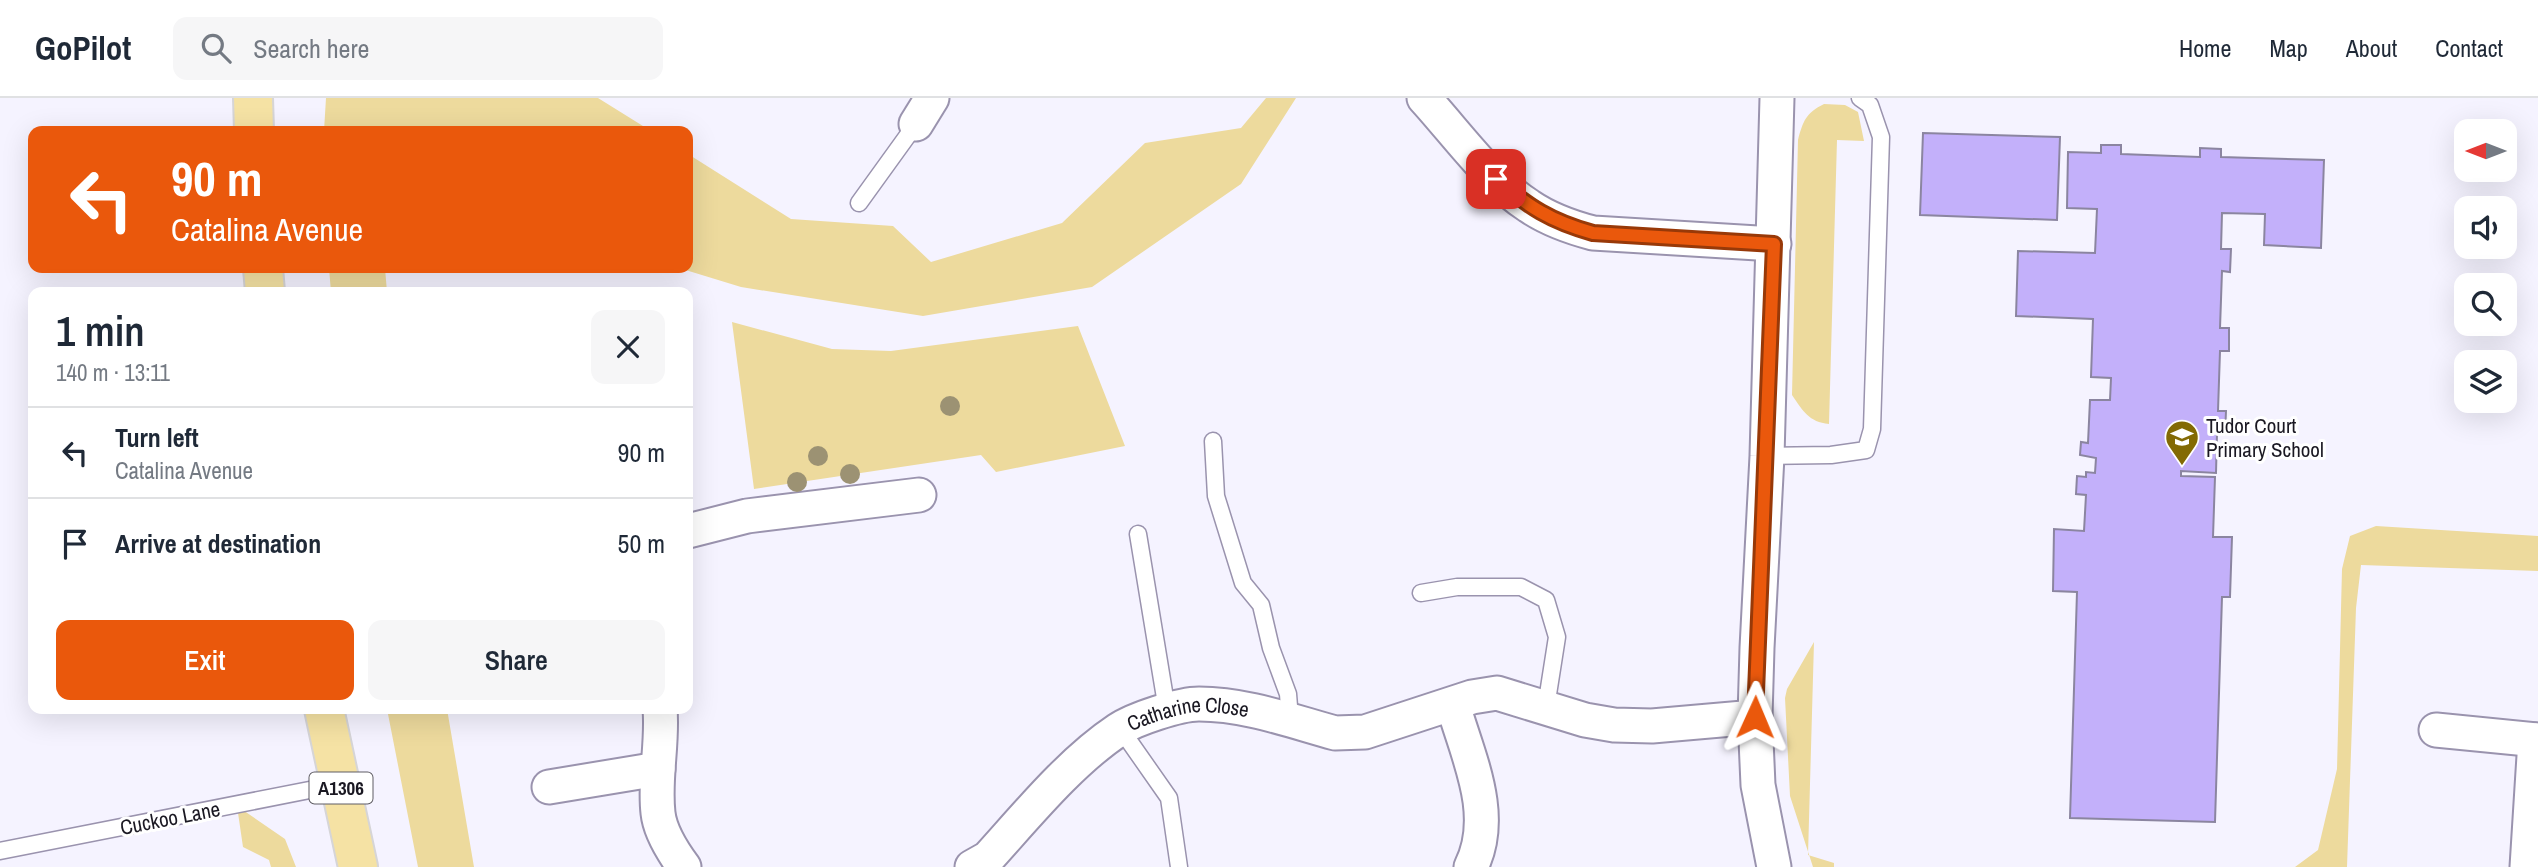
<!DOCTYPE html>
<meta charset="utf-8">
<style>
body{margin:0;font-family:"Archivo Narrow",sans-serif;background:#f6f6f7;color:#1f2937;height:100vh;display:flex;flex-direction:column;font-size:26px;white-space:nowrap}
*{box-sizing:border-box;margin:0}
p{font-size:23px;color:#747a83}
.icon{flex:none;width:38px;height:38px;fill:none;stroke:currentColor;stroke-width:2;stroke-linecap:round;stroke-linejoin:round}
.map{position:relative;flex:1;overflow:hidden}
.sheet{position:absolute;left:28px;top:189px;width:665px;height:427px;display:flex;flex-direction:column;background:#fff;border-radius:14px;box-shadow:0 7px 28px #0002}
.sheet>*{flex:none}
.hud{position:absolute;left:28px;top:28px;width:665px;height:147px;border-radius:14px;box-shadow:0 7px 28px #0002;background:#ea580c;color:#fff;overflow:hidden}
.needle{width:46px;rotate:270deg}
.fabs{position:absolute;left:2454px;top:21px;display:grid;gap:14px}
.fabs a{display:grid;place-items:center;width:63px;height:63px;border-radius:14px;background:#fff;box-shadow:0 7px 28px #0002;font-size:35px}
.pin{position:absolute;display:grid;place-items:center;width:60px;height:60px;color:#fff;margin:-30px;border-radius:14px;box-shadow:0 4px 10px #0006}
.me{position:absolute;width:77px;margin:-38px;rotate:1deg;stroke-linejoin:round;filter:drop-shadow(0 0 5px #0008)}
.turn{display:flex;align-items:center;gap:24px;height:147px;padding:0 28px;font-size:32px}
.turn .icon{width:91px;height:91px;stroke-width:2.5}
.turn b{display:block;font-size:49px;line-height:60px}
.round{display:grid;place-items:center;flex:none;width:74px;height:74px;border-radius:14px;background:#f6f6f7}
.summary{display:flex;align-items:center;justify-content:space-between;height:119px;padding:0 28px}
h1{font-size:42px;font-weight:600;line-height:52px}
.cta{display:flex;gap:14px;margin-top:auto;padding:14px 28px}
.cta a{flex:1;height:80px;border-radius:14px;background:#ea580c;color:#fff;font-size:28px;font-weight:600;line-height:80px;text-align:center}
.cta a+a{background:#f6f6f7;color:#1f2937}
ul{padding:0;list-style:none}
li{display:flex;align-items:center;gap:21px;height:91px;padding:0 28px;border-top:2px solid #e0e1e3}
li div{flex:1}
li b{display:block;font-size:26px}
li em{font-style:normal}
header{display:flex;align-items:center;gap:42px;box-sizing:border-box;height:98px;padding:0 35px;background:#fff;border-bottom:2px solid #e0e1e3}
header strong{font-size:33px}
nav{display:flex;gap:38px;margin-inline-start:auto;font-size:24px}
.search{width:490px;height:63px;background:#f6f6f7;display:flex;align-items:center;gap:18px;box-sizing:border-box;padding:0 24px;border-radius:14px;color:#747a83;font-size:26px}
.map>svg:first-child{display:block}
.green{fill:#edda9d}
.building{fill:#c3b0fa;stroke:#8b85a0;stroke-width:2}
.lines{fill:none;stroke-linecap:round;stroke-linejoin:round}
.lane-casing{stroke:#9a93ae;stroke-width:19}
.street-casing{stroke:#9a93ae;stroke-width:37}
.primary-casing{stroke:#d6d5d7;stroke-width:42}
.lane{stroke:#fff;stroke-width:16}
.street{stroke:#fff;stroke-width:33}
.primary{stroke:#f5e2a4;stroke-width:38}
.tree{fill:#9c9273}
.route-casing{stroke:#983908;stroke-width:18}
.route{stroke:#ea580c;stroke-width:12}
.labels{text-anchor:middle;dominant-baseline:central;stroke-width:6;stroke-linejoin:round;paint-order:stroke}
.shield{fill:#fff;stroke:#5f5d64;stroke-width:2}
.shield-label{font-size:19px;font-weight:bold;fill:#1a1822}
.poi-label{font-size:21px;fill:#1a1822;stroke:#fff;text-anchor:start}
.street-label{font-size:21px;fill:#1a1822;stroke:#fff}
</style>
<header>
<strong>GoPilot</strong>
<div class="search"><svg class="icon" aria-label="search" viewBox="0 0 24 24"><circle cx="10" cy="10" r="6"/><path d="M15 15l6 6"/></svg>Search here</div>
<nav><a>Home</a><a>Map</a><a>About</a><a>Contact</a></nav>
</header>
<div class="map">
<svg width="2538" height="769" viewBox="0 0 2538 769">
<rect width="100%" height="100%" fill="#f5f3ff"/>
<path class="green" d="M 326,0 L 598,0 L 651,33 L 324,33 Z
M 1266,0 L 1296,0 L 1241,86 L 1092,189 L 923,218 L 741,189 L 679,170 L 688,170 L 688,56 L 791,121 L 893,128 L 931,164 L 1062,125 L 1145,45 L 1241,30 Z
M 1824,6 L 1845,7 L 1858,14 L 1864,43 L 1837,42 L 1829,326 C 1809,324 1803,313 1792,297 L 1798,42 C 1803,23 1806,15 1824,6 Z
M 329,170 L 385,170 L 387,194 L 331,194 Z
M 732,224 L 832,251 L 891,253 L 1078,228 L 1125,348 L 996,374 L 981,357 L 754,391 Z
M 2376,428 L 2538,438 L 2538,473 L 2361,467 L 2356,510 L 2347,769 L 2295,769 L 2318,752 L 2337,671 L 2342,471 L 2350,438 Z
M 1814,544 L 1808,757 L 1834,765 L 1834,769 L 1813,769 L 1790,698 L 1785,600 L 1787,591 Z
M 387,611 L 447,611 L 474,769 L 418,769 Z
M 237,708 L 285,741 L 296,769 L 271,769 L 269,762 L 243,749 Z"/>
<path class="building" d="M 1923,35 L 2060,39 L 2057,122 L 1920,117 Z
M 2101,47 L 2121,47 L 2121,56 L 2200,59 L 2200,50 L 2221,51 L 2221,59 L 2324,62 L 2321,150 L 2264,147 L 2265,116 L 2222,115 L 2221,151 L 2231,151 L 2230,174 L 2222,173 L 2220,230 L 2229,230 L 2229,253 L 2220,253 L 2218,313 L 2226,313 L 2225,336 L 2217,336 L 2216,375 L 2181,373 L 2181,378 L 2215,379 L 2213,439 L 2232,439 L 2230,499 L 2222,499 L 2215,724 L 2070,720 L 2077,494 L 2053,493 L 2054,431 L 2084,433 L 2086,397 L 2076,396 L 2077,378 L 2086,379 L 2086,374 L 2095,375 L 2096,360 L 2080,357 L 2081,344 L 2088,345 L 2090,302 L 2110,302 L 2111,280 L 2091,279 L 2093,221 L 2016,218 L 2018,153 L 2095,155 L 2097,111 L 2067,110 L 2068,54 L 2101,55 Z"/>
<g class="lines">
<g class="lane-casing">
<path id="lane" d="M 859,105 L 916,26
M 1213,343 L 1216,398 L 1243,485 L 1261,507 L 1271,550 L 1288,596 L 1290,621
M 1767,358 L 1831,357 L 1866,352 L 1872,331 L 1881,39 L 1870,7 L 1860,0
M 1138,436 L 1167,612
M 1421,495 L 1457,489 L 1521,489 L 1546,502 L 1557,539 L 1546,609
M 1120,630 L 1169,700 L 1179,769
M 0,753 L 340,686"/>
</g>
<g class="street-casing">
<g id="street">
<path d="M 1424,0 C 1456,35 1490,83 1529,108 C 1548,121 1570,129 1593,135 L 1774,146"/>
<path d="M 916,26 L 932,0"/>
<path d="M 688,433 L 747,418 L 919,397"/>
<path d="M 1453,607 C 1468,659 1497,717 1471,769"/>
<path d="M 660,611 C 663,645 654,680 658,715 C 660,734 673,754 684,769"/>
<path d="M 2436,632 L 2538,642"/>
<path d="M 549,689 L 658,671"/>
<path id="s1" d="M 972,769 L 988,760 C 1027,717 1070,664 1118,632 C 1134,621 1180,606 1199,606 C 1246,606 1291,623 1335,635 L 1365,634 L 1472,599 L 1497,595 L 1585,622 L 1614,627 L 1652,628 L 1755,619"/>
<path d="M 1774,769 L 1758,687 L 1755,619 L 1757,550 L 1767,358 L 1777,0"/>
<path d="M 2527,769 L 2535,642"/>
</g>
</g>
<g class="primary-casing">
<path id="primary" d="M 253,0 L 254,33
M 263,170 L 265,194
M 324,611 L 358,769"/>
</g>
<use href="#lane" class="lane"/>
<use href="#street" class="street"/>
<use href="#primary" class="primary"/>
</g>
<g class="tree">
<circle cx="950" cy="308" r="10"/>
<circle cx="818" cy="358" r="10"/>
<circle cx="850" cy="376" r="10"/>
<circle cx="797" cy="384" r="10"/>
</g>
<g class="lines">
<g class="route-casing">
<path id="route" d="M 1496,81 C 1529,109 1550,123 1593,135 L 1774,146 L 1755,619"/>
</g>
<use href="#route" class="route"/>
</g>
<defs>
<g id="school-pin" transform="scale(1.75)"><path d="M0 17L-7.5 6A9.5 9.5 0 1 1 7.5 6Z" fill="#836a04" stroke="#fff"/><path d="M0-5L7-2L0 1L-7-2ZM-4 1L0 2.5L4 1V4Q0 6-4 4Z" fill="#fff"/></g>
</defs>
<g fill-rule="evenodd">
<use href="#school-pin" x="2182" y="339"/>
</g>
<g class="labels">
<rect class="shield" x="309.5" y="674.5" width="63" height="31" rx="5"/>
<g class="shield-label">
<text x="341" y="690">A1306</text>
</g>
<g class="poi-label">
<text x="2206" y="327">Tudor Court<tspan x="2206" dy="24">Primary School</tspan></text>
</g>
<g class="street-label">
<text stroke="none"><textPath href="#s1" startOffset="275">Catharine Close</textPath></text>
<text transform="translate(170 720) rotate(-11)">Cuckoo Lane</text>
</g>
</g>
</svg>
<div class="fabs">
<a><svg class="needle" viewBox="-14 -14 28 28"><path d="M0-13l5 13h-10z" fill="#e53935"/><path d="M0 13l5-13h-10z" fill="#747a83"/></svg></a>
<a><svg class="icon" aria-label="sound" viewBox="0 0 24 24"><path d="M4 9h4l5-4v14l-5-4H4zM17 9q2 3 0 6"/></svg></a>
<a><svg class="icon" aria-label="search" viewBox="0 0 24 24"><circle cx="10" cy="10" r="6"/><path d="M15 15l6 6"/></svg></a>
<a><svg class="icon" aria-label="layers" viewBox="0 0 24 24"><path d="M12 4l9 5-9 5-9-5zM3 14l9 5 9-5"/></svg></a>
</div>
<div class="pin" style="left:1496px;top:81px;background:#d93025"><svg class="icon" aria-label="arrive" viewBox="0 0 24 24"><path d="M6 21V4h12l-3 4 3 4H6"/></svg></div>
<svg class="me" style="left:1755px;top:619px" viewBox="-20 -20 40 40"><path d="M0-17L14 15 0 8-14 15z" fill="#ea580c" stroke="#fff" stroke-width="4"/></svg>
<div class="hud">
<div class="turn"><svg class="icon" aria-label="left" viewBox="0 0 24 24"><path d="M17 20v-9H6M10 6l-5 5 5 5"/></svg><div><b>90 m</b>Catalina Avenue</div></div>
</div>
<section class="sheet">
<div class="summary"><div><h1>1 min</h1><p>140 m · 13:11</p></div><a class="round"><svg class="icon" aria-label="close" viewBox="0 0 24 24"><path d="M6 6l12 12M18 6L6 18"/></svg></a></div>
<ul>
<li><svg class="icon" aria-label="left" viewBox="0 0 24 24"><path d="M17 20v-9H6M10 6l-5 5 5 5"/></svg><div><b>Turn left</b><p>Catalina Avenue</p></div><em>90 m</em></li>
<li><svg class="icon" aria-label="arrive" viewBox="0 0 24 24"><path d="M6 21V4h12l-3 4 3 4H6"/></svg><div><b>Arrive at destination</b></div><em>50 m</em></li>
</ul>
<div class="cta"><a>Exit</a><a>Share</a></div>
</section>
</div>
